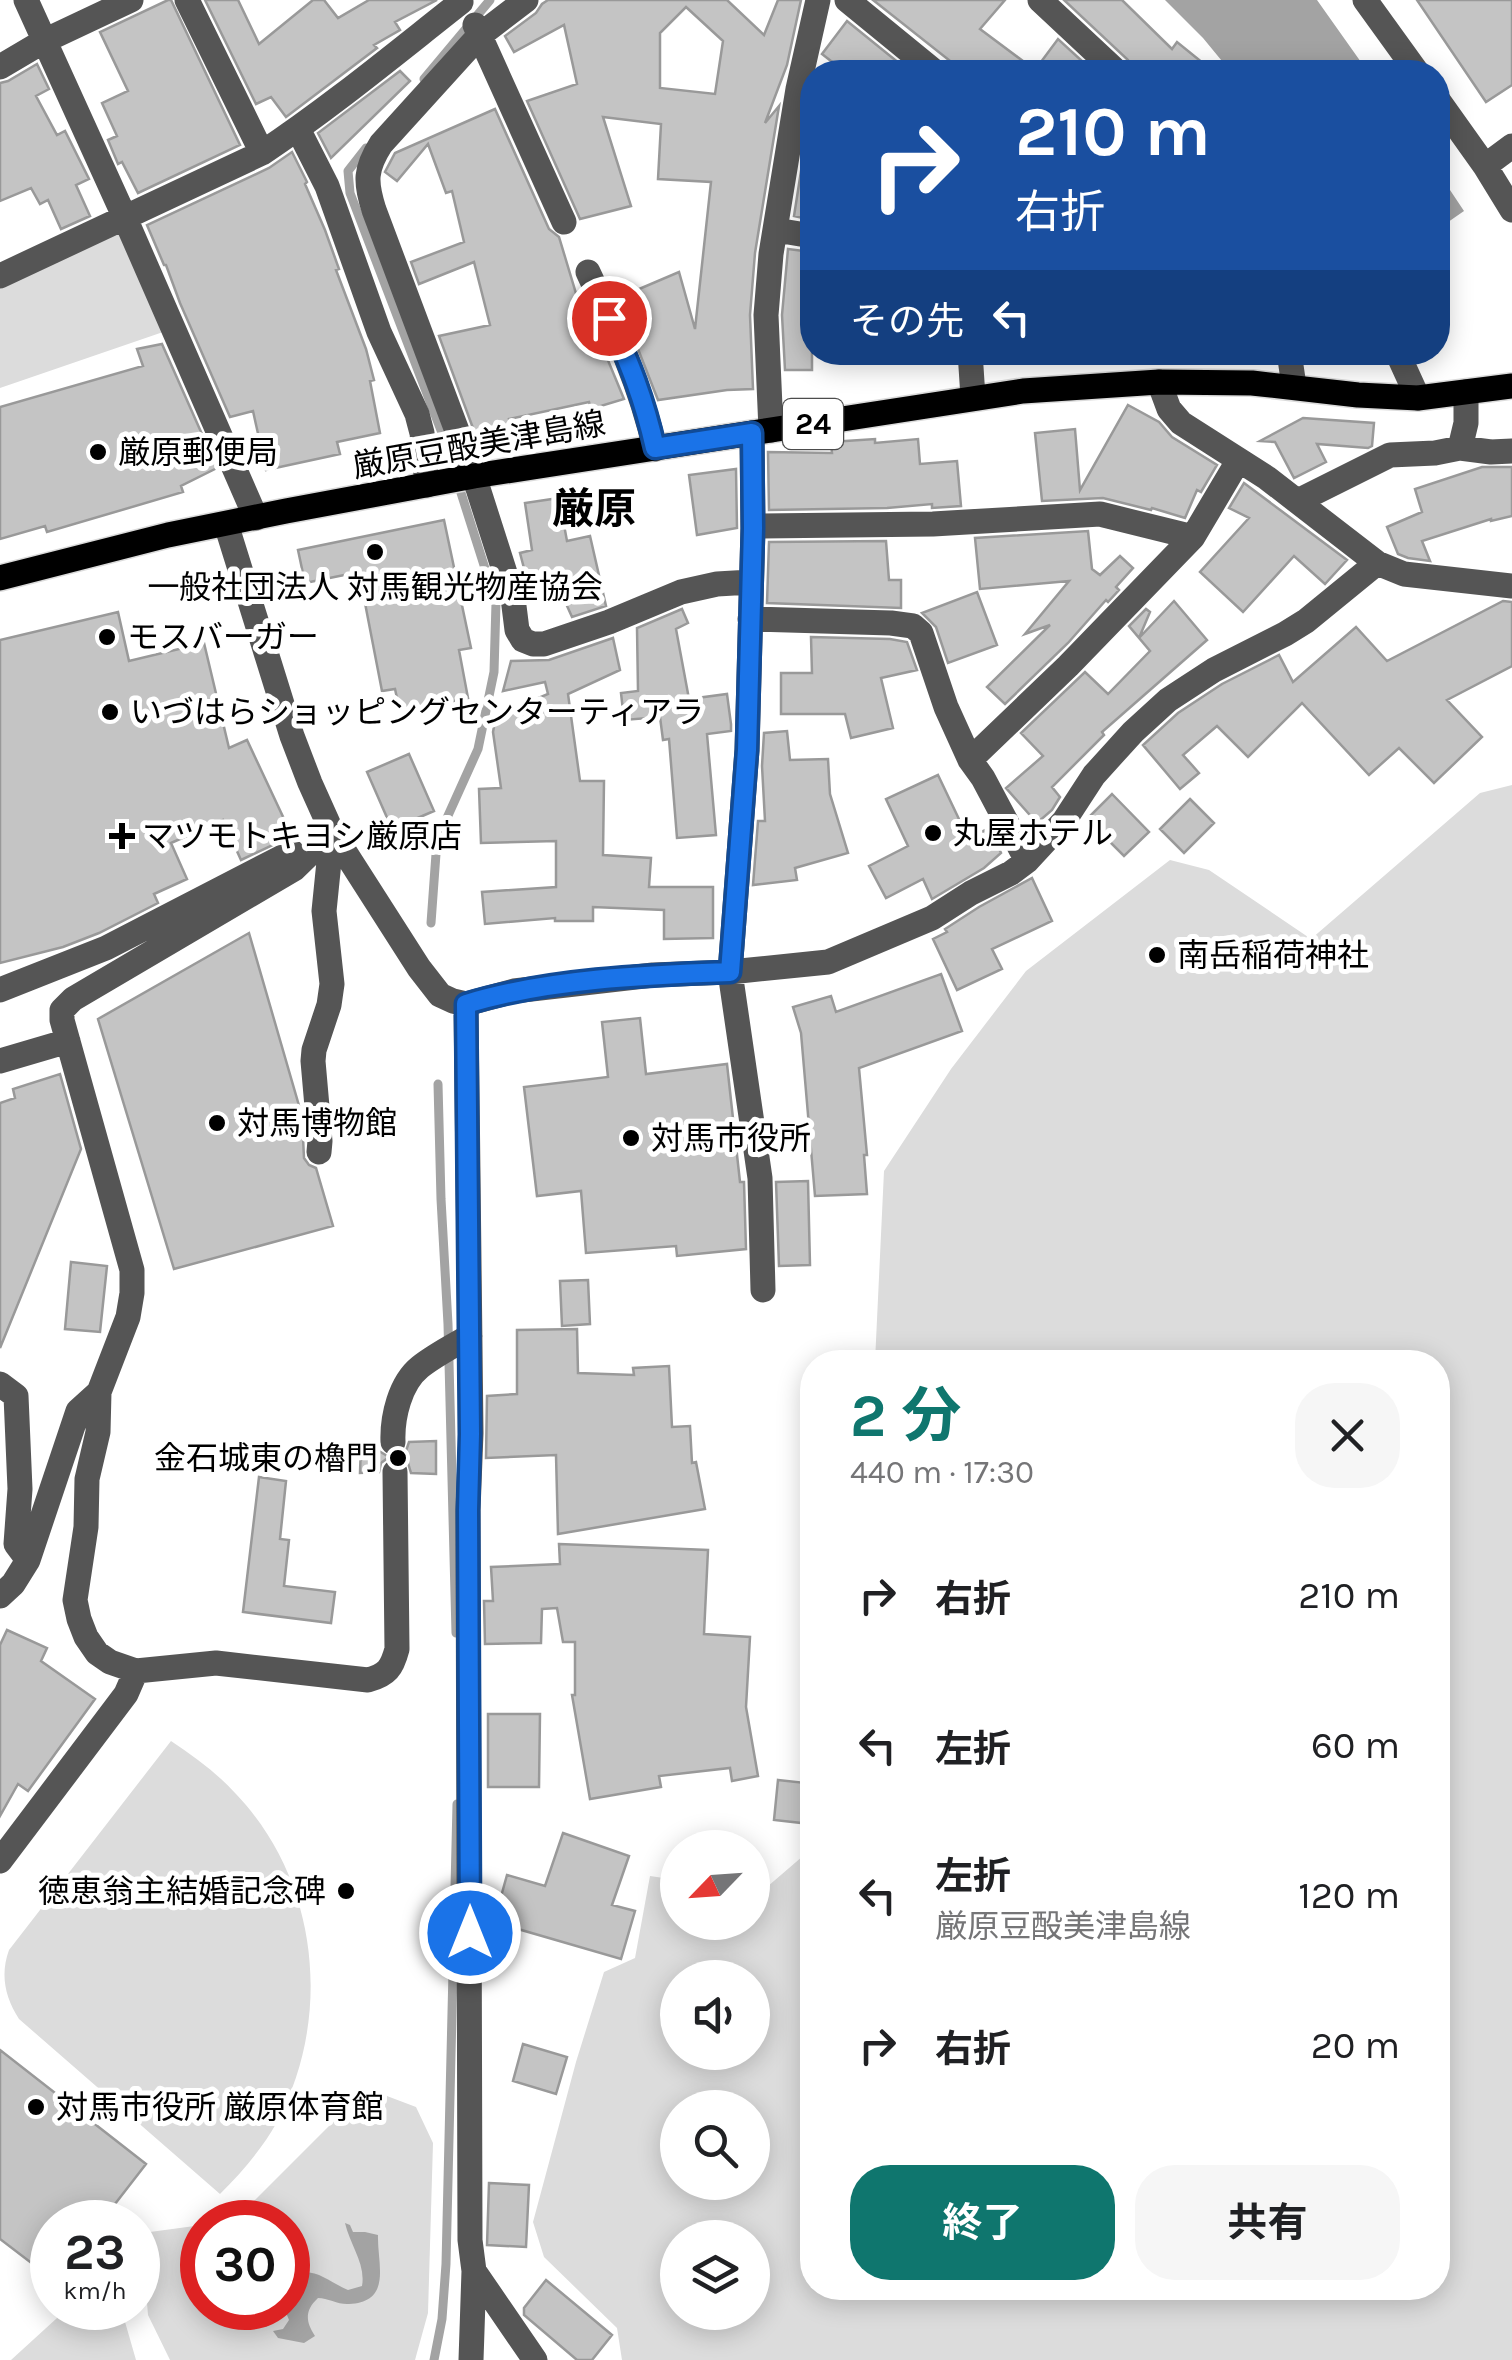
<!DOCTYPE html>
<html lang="ja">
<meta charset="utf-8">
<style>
body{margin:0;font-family:Karla,"Noto Sans JP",sans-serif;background:#f6f6f6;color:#202124;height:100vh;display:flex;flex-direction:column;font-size:38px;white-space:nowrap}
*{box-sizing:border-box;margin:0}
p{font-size:32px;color:#757577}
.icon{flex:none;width:55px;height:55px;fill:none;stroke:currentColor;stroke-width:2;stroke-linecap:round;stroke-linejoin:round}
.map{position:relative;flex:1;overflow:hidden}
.sheet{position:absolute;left:800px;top:1350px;width:650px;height:950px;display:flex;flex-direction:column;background:#fff;border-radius:40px;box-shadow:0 5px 25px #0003}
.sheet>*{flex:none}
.hud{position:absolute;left:800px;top:60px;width:650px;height:305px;border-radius:40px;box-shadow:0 5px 25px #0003;background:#1a4fa0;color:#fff;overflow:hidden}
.needle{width:65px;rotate:245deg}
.controls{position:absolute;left:660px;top:1830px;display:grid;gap:20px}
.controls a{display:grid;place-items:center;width:110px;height:110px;border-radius:50%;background:#fff;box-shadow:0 5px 25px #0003;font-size:50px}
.speed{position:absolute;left:30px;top:2200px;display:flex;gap:20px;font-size:50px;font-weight:700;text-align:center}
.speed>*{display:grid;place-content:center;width:130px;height:130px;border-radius:50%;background:#fff;box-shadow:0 5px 25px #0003;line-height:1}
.speed small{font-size:25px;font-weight:400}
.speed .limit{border:15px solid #d22;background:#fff;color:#111}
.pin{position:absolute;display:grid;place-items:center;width:85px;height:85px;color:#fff;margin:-42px;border:5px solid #fff;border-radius:50%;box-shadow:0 2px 10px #0007}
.me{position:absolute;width:110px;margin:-55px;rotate:0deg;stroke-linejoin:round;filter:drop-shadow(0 0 8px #0008)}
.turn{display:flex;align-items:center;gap:35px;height:210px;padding:0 50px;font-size:45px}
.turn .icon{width:130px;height:130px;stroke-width:2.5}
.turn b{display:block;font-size:70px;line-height:85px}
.then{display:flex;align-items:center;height:95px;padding:0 50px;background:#0003;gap:20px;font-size:38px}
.round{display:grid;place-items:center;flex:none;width:105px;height:105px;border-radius:40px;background:#f6f6f6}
.headline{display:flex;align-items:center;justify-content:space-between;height:170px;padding:0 50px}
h1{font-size:60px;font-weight:700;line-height:75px;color:#0f766e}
.action{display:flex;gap:20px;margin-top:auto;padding:20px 50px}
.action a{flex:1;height:115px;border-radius:40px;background:#0f766e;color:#fff;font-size:40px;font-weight:700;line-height:115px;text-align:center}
.action a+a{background:#f6f6f6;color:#202124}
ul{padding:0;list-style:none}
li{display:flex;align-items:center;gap:30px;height:150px;padding:0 50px}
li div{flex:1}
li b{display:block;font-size:38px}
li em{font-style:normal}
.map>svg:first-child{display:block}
.green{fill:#dcdcdc;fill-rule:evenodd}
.water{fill:#a3a3a3}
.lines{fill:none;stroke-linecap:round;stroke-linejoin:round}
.stream{stroke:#a3a3a3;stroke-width:9}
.building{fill:#c4c4c4;stroke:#999;stroke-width:2.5;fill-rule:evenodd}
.major-casing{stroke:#dbdbdb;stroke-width:28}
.minor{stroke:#555;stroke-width:25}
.major{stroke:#000;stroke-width:25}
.route-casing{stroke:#114b97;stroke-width:25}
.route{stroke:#1a73e8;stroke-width:18}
.poi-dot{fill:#000;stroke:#fff;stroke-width:4}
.labels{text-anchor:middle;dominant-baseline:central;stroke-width:10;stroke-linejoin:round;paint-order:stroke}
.shield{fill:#fff;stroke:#4c4c4c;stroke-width:2.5}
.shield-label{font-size:30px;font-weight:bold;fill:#000}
.street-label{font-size:32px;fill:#000;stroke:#fff}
.poi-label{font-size:32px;fill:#000;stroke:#fff;text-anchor:start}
.district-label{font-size:42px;font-weight:bold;fill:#000;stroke:#fff}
</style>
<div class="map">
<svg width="1512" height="2360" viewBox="0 0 1512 2360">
<rect width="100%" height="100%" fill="#fff"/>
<path class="green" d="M 120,231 L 166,331 L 0,388 L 0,288 Z
M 1512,785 L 1512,2360 L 622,2360 L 617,2328 L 544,2257 L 533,2222 L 576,2062 L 604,1972 L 635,1958 L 650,1876 L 677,1880 L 678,1922 L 752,1922 L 753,1891 L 761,1892 L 810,1850 L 812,1844 L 812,2288 L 1438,2288 L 1438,1362 L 875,1362 L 884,1171 L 951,1069 L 1026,971 L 1170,860 L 1209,870 L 1311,939 L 1480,793 ZM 678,1978 L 752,1978 L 752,2052 L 678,2052 ZM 678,2108 L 752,2108 L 752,2182 L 678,2182 ZM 678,2238 L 752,2238 L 752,2312 L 678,2312 Z
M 171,1741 C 195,1757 217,1773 236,1794 C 319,1881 333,2017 277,2122 C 262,2149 242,2172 220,2194 L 19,2019 C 5,1997 0,1975 9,1950 Z
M 379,2093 L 416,2107 L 433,2143 L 428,2313 L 415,2360 L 170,2360 L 148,2315 L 144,2264 L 150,2232 L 202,2225 L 202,2308 L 288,2308 L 288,2222 L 225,2222 L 234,2221 L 352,2103 Z
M 68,2308 L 121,2308 L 136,2360 L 11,2360 Z"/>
<path class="water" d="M 1165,0 L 1317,0 L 1368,72 L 1231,72 L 1203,38 Z
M 1438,172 L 1464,211 L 1438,229 Z
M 345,2223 L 350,2225 L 353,2232 L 365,2232 L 378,2235 C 377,2263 393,2302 349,2304 C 339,2305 328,2298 318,2298 C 305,2310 305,2321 315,2336 L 304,2343 L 278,2338 L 273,2331 L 283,2329 L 289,2320 L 285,2310 L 278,2309 L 273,2312 L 272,2322 L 266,2327 L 256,2327 L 253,2320 L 253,2308 L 288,2308 L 288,2275 C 316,2266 324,2280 348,2290 L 362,2286 C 366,2264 350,2245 345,2223 Z"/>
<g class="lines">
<path class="stream" d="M 424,79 L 490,0
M 366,148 L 348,171 L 350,193 L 442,433 L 496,603 L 494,672 L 478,749 L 437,840 L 431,923
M 438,1084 L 441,1199 L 448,1324 L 456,1633
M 434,2360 L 442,2319 L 446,2264 L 457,1804"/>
</g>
<path class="building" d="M 168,0 L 171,0 L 240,145 L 138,193 L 122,162 L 118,164 L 108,140 L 117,136 L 102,103 L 128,91 L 100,32 Z
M 205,0 L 238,0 L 259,44 L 313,0 L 324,0 L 338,18 L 369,0 L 437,0 L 395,22 L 400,30 L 374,45 L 377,48 L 286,117 L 271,97 L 256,104 Z
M 548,0 L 727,0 L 764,35 L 778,0 L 801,0 L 787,65 L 765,123 L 779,106 L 755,253 L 750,315 L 753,389 L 727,390 L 658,400 L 618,298 L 679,272 L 695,329 L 711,182 L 658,179 L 661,124 L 603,117 L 631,206 L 580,219 L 527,101 L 577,84 L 564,25 L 514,52 L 505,36 L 536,13 L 542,4 ZM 686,7 L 723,41 L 715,94 L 660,88 L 660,33 Z
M 873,0 L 1005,0 L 980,29 L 1035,70 L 1058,39 L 1094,72 L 964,72 Z
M 1064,0 L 1122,0 L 1172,49 L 1177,42 L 1214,72 L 1133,72 L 1128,60 Z
M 1417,0 L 1512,0 L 1512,85 L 1486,102 Z
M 847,21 L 910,72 L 845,72 L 822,54 Z
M 37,64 L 49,89 L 36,96 L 57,135 L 65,131 L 89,179 L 76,185 L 90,216 L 61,229 L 48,200 L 40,204 L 31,188 L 0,201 L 0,83 L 8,81 Z
M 400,71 L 410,81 L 331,158 L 318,133 Z
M 812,101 L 812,220 L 794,216 Z
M 495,109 L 549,229 L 559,237 L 578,300 L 583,300 L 624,399 L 591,409 L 589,402 L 509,419 L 513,434 L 477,439 L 439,336 L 490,325 L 474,262 L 419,284 L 411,262 L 464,242 L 452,191 L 446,193 L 428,144 L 397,181 L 385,172 L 395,153 Z
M 292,152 L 307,182 L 305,184 L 325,230 L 339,269 L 336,270 L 366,349 L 374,380 L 370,381 L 380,433 L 337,442 L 340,454 L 266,470 L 253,411 L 230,417 L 180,303 L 166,265 L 164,265 L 147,225 L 269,168 Z
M 788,249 L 812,252 L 812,370 L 785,370 L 782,315 Z
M 162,344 L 217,468 L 181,486 L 183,492 L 47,532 L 45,526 L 0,539 L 0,407 L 143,366 L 137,349 Z
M 1128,405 L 1159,422 L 1172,437 L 1217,465 L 1201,492 L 1197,490 L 1185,518 L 1152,508 L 1151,510 L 1103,498 L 1042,501 L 1035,433 L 1075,429 L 1080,490 Z
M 1303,418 L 1374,423 L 1372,446 L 1368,448 L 1317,444 L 1326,462 L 1294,478 L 1275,442 L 1260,441 Z
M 875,439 L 875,443 L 918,439 L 920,464 L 957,461 L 961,506 L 932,508 L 932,504 L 887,508 L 769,510 L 768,452 L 832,453 L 831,442 Z
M 1482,467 L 1512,467 L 1512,516 L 1491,521 L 1491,519 L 1422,541 L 1430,561 L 1408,558 L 1398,554 L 1387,527 L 1422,512 L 1415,489 Z
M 736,469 L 737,528 L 697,535 L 689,475 Z
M 1244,483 L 1347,560 L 1325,584 L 1294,556 L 1243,612 L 1200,572 L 1249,518 L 1229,508 Z
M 559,498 L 567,541 L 590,536 L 606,606 L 572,617 L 559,588 L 531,595 L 520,553 L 532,550 L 525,503 Z
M 444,520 L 471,648 L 459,650 L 468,698 L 400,712 L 395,689 L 382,691 L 359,572 L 305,583 L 298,550 Z
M 1088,531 L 1092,569 L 1100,575 L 1120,556 L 1133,568 L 1116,587 L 1119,590 L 1108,602 L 1106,600 L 1068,643 L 1005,704 L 987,687 L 1050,625 L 1025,634 L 1069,581 L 980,589 L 975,538 Z
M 886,541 L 889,580 L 901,580 L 901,608 L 767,603 L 769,542 Z
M 977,592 L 997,645 L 948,663 L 936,627 L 922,613 Z
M 1174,601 L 1207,640 L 1102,732 L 1104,735 L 1052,787 L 1060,797 L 1052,810 L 1037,823 L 1006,788 L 1043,756 L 1021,733 L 1085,672 L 1108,694 L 1150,651 L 1129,626 L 1146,609 L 1150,612 L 1139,638 Z
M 1503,601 L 1512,602 L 1512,666 L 1447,700 L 1482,737 L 1434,783 L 1399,748 L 1369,775 L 1302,703 L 1248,757 L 1217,726 L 1183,755 L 1199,773 L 1180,789 L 1143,745 L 1178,713 L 1222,684 L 1279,655 L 1293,682 L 1356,627 L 1387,661 Z
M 682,609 L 688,623 L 676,629 L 689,699 L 727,694 L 731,724 L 731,731 L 707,734 L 716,835 L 677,838 L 669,739 L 663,740 L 660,717 L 624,720 L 621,693 L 638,691 L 637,628 Z
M 118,612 L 129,661 L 204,643 L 229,748 L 247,740 L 292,836 L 241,860 L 223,820 L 171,843 L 187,879 L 154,894 L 158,903 L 99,933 L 63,947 L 0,963 L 0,640 Z
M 811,637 L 890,639 L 907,642 L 917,670 L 881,678 L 893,728 L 851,738 L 845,714 L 781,714 L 781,673 L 812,673 Z
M 613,638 L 620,670 L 568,694 L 580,781 L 604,781 L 603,855 L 651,858 L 649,887 L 713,887 L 713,938 L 664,939 L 664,910 L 593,907 L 593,921 L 555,921 L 555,918 L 485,924 L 482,892 L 556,887 L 556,841 L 481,843 L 479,789 L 501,788 L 493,732 L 496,716 L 548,694 L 545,682 L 503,691 L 511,661 L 549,660 Z
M 787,731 L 790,760 L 828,759 L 830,794 L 848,853 L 795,868 L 797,880 L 753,885 L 758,821 L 765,821 L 762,766 L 764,733 Z
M 409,754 L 434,811 L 392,829 L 367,772 Z
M 938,775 L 968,838 L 990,828 L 1001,853 L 984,868 L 932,899 L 923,879 L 886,898 L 869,866 L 908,846 L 886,799 Z
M 1112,794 L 1149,832 L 1124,856 L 1087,819 Z
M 1190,799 L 1214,823 L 1184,853 L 1160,829 Z
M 1032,878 L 1052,921 L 992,949 L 1002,969 L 957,990 L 933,939 L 947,932 L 945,929 L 979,907 Z
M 249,933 L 302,1116 L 304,1158 L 309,1165 L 316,1168 L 333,1226 L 174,1269 L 98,1019 Z
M 941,974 L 962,1031 L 859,1068 L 867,1155 L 864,1155 L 867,1194 L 815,1196 L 801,1033 L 793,1007 L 831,996 L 836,1012 Z
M 640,1018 L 646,1074 L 727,1064 L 740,1182 L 744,1182 L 746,1249 L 677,1256 L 676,1246 L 586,1253 L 581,1191 L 537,1196 L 524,1087 L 608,1077 L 602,1022 Z
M 60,1074 L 81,1149 L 0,1348 L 0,1103 L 15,1098 L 13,1089 Z
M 808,1181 L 810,1265 L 779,1266 L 776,1182 Z
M 71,1262 L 107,1266 L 100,1332 L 65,1329 Z
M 588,1280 L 590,1324 L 562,1326 L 560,1281 Z
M 577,1329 L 578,1373 L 634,1375 L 633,1368 L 669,1366 L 672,1427 L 690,1426 L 692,1463 L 696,1462 L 705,1509 L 558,1534 L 556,1455 L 486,1458 L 487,1396 L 517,1394 L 517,1330 Z
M 436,1441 L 436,1474 L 411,1473 L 408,1463 L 399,1457 L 406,1451 L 409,1442 Z
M 377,1443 L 379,1451 L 389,1457 L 381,1463 L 379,1472 L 360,1473 L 361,1444 Z
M 259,1477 L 286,1481 L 280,1539 L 289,1540 L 284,1586 L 335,1592 L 331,1623 L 243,1612 Z
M 559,1544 L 708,1550 L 704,1634 L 750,1637 L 746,1707 L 758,1776 L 732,1781 L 730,1768 L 659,1776 L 661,1787 L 590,1799 L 572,1695 L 575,1695 L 575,1642 L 563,1642 L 557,1608 L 542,1609 L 541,1643 L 485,1644 L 484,1601 L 493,1601 L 491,1567 L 560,1564 Z
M 7,1630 L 47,1648 L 41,1661 L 95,1699 L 28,1791 L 18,1784 L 0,1816 L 0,1645 Z
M 488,1714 L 540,1714 L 539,1787 L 488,1787 Z
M 778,1780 L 806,1783 L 802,1823 L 774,1820 Z
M 563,1833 L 629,1856 L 612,1905 L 635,1911 L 621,1959 L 494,1922 L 507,1875 L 545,1886 Z
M 523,2044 L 567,2057 L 556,2094 L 513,2081 Z
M 0,2050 L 146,2164 L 101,2222 L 52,2222 L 52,2249 L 38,2268 L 0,2239 Z
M 489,2183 L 529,2185 L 526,2247 L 487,2245 Z
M 546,2280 L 612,2335 L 592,2360 L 577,2360 L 524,2315 L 524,2308 Z"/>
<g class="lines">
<g class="major-casing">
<path id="major" d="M 0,578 L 168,535 L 286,511 L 474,476 L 1023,391 L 1159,382 L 1252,383 L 1358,395 L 1418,398 L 1512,386"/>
</g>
<path class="minor" d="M 26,0 L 125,218 L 256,518
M 187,0 L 262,153
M 526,0 L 479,36 L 381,144 C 365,169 365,182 374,210 L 474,476 L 513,598 L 517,630 L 523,640 L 533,644 L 544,644 L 609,622 L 681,592 L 717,584 L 751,582
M 847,0 L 935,72
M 1040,0 L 1117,72
M 1365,0 L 1417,72
M 475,25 L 564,222
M 0,67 L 44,41 L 131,0
M 1438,100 L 1485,166 L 1512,210
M 298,129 L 327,186 L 379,332 L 417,414 L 422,433 L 427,485
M 1485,166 L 1512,146
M 776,230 L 812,236
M 588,272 C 615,330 641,386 655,449
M 0,276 L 262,153 C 331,107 396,53 461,2 L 460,0
M 970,352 L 973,397
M 1289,352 L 1294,386
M 1397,352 L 1418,398
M 1159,382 L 1169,409 L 1181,423 L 1267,478 L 1377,563 L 1404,574 L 1512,586
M 771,430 L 766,315 L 771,254 L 798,89 L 818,0
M 752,433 L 753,528 L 747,750 L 730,972 L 760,1178 L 763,1290
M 1460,448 L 1491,452 L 1512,451
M 1298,501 L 1390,455 L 1435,453 L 1460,448 L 1466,423 L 1466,392
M 226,524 L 292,736 L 310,783 L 332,832 L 419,968 L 440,995 L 453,1001 L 466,1004 L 514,991 L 653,975 L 730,972 L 828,962 L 932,918 L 971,893 L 1011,873 L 1027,861 L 1064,821 L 1094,775 L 1133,732 L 1168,700 L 1214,670 L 1285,634 L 1306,621 L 1377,563
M 760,526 L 933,524 L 1100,514 L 1193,537
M 750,619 L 891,623 L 913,626 L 921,633 L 946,707 L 970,760 L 983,778 L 1027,861
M 970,760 L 1068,666 L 1193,537 L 1238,461
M 332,832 L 294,869 L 73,999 L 62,1010 L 62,1020 L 132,1270 L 132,1293 L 128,1317 L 99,1392 L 98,1432 L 87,1479 L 86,1527 L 75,1600 L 79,1619 L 86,1637 L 97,1653 L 110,1662 L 136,1671 L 216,1663 L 368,1680 C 387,1675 392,1668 397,1649 L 395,1472
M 0,990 L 106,948 L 292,852
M 466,1004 L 471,1433 L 468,1510 L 470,2240 L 474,2271 L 471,2360
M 0,1061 L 68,1041
M 319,1152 L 320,1141 L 313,1061 L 314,1050 L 329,1005 L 332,984 L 324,911 L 332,832
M 0,1384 L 16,1396 L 20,1489 L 16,1544 L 28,1560
M 393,1442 C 392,1417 400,1383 420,1367 C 435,1355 453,1346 470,1336
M 0,1596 L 13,1584 L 28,1560 L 78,1411 L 99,1392
M 0,1861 L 126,1694 L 136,1671
M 474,2271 L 535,2360"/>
<use href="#major" class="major"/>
</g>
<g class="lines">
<g class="route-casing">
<path id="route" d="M 470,1933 L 468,1510 L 470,1434 L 466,1004 C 548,979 644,975 730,972 L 747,750 L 753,528 L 752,433 L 655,448 C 644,399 630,364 609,318"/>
</g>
<use href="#route" class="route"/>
</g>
<g class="poi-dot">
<circle cx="98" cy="452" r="10"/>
<circle cx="375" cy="552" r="10"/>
<circle cx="107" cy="637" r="10"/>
<circle cx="110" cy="712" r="10"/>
<circle cx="933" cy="833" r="10"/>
<path d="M117 821h10v10h10v10h-10v10h-10v-10h-10v-10h10z"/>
<circle cx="1157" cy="955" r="10"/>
<circle cx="217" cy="1123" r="10"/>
<circle cx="631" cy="1138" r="10"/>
<circle cx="398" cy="1458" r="10"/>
<circle cx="346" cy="1891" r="10"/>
<circle cx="36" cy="2107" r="10"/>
</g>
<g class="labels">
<rect class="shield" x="783" y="399" width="60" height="50" rx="8"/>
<g class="shield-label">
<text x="813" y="424">24</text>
</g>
<g class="street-label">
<text transform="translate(479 445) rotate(-10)">厳原豆酘美津島線</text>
</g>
<g class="poi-label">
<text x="118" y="452">厳原郵便局</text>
<text x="375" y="587" text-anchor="middle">一般社団法人 対馬観光物産協会</text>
<text x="127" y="637">モスバーガー</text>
<text x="130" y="712">いづはらショッピングセンターティアラ</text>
<text x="953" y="833">丸屋ホテル</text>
<text x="142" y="836">マツモトキヨシ厳原店</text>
<text x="1177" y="955">南岳稲荷神社</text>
<text x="237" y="1123">対馬博物館</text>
<text x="651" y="1138">対馬市役所</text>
<text x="378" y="1458" text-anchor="end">金石城東の櫓門</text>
<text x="326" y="1891" text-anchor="end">徳恵翁主結婚記念碑</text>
<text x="56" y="2107">対馬市役所 厳原体育館</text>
</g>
<g class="district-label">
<text x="594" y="509">厳原</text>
</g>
</g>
</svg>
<div class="controls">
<a><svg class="needle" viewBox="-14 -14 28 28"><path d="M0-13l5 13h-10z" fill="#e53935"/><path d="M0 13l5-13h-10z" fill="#757577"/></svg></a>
<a><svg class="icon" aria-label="sound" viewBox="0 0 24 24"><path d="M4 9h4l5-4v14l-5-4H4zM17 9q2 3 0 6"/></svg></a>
<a><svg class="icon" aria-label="search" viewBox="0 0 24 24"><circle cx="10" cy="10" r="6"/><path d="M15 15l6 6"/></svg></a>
<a><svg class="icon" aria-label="layers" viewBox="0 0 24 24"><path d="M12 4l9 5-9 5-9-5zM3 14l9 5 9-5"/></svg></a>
</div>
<div class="speed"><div>23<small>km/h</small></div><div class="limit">30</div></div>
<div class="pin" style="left:609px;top:318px;background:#d93025"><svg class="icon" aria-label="arrive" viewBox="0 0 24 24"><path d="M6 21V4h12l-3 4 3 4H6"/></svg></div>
<svg class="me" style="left:470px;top:1933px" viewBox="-20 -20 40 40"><circle r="17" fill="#1a73e8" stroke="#fff" stroke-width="3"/><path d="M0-11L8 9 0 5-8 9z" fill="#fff"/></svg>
<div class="hud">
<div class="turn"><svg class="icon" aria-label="right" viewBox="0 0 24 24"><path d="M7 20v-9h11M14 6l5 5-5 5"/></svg><div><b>210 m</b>右折</div></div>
<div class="then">その先<svg class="icon" aria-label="left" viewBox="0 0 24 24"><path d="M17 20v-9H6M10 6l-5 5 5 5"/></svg></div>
</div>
<section class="sheet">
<div class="headline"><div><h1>2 分</h1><p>440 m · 17:30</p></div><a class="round"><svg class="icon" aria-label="close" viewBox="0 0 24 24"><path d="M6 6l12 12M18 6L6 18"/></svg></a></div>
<ul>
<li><svg class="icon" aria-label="right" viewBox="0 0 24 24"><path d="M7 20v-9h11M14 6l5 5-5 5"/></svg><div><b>右折</b></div><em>210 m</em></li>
<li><svg class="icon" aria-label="left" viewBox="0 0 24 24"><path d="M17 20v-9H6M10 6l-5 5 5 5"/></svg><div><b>左折</b></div><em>60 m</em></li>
<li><svg class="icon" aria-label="left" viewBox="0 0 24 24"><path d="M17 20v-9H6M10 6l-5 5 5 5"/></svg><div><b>左折</b><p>厳原豆酘美津島線</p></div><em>120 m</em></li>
<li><svg class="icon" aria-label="right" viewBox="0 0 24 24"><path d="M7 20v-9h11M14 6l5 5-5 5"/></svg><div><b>右折</b></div><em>20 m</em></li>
</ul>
<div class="action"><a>終了</a><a>共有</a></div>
</section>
</div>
